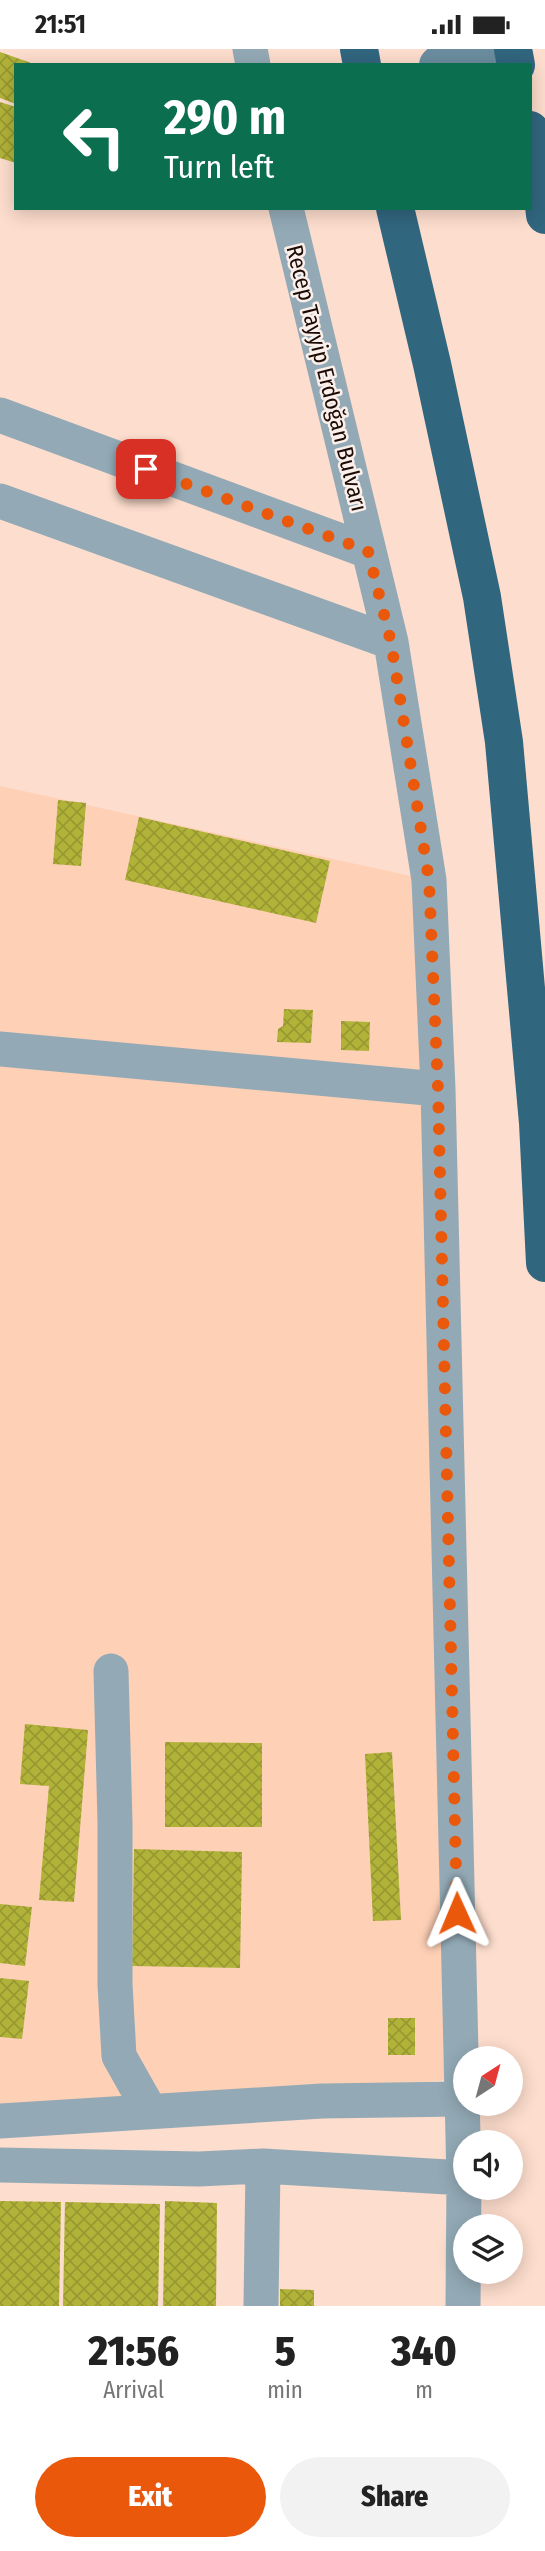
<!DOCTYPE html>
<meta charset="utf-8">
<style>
body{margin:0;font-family:"Fira Sans Condensed",sans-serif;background:#f2f2f2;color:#222;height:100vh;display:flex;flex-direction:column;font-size:26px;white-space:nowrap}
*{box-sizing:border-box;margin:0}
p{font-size:23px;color:#767676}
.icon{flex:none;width:38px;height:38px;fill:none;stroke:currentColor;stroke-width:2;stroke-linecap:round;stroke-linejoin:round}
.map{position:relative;height:2257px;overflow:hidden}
.sheet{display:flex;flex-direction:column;background:#fff;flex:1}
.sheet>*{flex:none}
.banner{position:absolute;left:14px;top:14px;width:518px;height:147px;border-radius:0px;box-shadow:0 4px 18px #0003;background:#0b6e4f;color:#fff;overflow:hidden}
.needle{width:46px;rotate:36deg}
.buttons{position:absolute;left:453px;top:1997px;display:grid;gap:14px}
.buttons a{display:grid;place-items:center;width:70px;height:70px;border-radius:50%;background:#fff;box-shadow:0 4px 18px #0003;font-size:35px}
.pin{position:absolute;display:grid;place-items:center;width:60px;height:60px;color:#fff;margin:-30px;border-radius:14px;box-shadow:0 4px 10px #0006}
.me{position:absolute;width:77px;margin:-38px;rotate:359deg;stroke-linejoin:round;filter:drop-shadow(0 0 5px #0008)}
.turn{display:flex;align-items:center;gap:24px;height:147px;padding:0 35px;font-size:32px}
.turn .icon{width:91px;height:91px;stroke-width:2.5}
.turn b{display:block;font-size:49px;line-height:60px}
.eta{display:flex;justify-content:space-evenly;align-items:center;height:119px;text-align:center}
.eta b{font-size:42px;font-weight:800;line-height:49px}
.cta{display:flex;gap:14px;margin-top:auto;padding:14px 35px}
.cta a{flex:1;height:80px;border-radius:42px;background:#ea580c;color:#fff;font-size:28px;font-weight:800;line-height:80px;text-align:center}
.cta a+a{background:#f2f2f2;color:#222}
.status{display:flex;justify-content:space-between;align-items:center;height:49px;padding:0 35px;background:#fff;direction:ltr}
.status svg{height:19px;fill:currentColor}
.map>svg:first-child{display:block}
.built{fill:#fed0b6}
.building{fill:url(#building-cross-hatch)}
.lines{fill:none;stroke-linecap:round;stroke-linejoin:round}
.street{stroke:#93aab6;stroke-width:35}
.secondary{stroke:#6b8d9f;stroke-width:38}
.highway{stroke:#31667f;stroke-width:38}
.route{stroke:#ea580c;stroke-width:12;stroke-dasharray:0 21.6}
.labels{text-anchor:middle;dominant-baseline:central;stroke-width:5;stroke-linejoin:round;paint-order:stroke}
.street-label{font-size:23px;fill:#1a0a03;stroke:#faefea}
</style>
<div class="status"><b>21:51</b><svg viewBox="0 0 49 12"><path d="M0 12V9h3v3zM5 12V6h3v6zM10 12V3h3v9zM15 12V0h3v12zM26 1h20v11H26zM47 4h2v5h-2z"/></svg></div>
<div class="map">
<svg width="545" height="2257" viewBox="0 0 545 2257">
<defs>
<pattern id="building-cross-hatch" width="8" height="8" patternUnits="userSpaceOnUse" patternTransform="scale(1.75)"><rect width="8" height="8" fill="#b1b339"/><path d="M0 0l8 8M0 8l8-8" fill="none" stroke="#989931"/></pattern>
</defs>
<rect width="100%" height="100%" fill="#fdddcd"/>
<path class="built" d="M 0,737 L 429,831 L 460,2029 L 0,2082 Z"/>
<path class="building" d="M 0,3 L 34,15 L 16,16 L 16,55 L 0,49 Z
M 0,53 L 16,58 L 16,114 L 0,109 Z
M 58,751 L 86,754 L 81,817 L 53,815 Z
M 139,768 L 330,812 L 316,874 L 125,831 Z
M 284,960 L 313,961 L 311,994 L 277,993 L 278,980 L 283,977 Z
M 341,972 L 370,973 L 369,1002 L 341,1001 Z
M 25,1675 L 88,1681 L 74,1853 L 39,1851 L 49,1737 L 20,1735 Z
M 165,1693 L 262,1694 L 262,1778 L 165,1778 Z
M 392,1703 L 401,1871 L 373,1872 L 365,1705 Z
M 134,1800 L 242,1803 L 240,1919 L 132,1917 Z
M 0,1855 L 32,1858 L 25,1917 L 0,1914 Z
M 0,1929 L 29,1932 L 22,1990 L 0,1988 Z
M 388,1969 L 415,1969 L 415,2006 L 388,2006 Z
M 0,2152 L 61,2153 L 59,2257 L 0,2257 Z
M 165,2152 L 217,2154 L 216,2257 L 163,2257 Z
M 65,2153 L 160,2155 L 158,2257 L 63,2257 Z
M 280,2240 L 314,2241 L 314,2257 L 280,2257 Z"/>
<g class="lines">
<path class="street" d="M 250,0 L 253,16
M 286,159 L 391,593 L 429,831 L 438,1040 L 464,2129 L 463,2257
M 0,366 L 368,502
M 0,452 L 391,593
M 0,1000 L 438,1040
M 111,1622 L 115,1773 L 115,1935 L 119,2007 L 150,2062
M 0,2072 L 322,2052 L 461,2050
M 0,2116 L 199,2120 L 263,2117 L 464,2129
M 261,2257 L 263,2117"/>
<path class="secondary" d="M 438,16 L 486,0"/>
<path class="highway" d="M 359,0 L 362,16
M 513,0 L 516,16
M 530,81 L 541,129 L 545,166
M 395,159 L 432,315 L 482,548 L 504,693 L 538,1074 L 545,1214"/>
</g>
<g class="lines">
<path class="route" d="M 146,420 L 368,502 L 391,593 L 429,831 L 438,1040 L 457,1864"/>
</g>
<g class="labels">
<g class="street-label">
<text transform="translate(327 329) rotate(76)">Recep Tayyip Erdoğan Bulvarı</text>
</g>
</g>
</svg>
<div class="buttons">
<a><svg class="needle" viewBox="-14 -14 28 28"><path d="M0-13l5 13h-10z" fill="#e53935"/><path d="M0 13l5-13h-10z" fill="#767676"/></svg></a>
<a><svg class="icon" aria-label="sound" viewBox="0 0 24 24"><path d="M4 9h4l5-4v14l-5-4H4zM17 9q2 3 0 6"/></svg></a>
<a><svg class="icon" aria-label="layers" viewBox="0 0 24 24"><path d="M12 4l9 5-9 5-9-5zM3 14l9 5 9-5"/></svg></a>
</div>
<div class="pin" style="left:146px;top:420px;background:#d93025"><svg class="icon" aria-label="arrive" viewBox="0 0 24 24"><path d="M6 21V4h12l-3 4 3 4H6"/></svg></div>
<svg class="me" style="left:457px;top:1864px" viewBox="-20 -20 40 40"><path d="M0-17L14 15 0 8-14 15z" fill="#ea580c" stroke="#fff" stroke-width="4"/></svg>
<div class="banner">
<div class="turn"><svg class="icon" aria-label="left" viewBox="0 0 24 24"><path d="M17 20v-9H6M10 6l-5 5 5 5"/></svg><div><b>290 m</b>Turn left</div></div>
</div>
</div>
<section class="sheet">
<div class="eta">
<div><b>21:56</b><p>Arrival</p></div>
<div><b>5</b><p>min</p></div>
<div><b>340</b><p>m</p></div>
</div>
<div class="cta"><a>Exit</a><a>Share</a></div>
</section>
